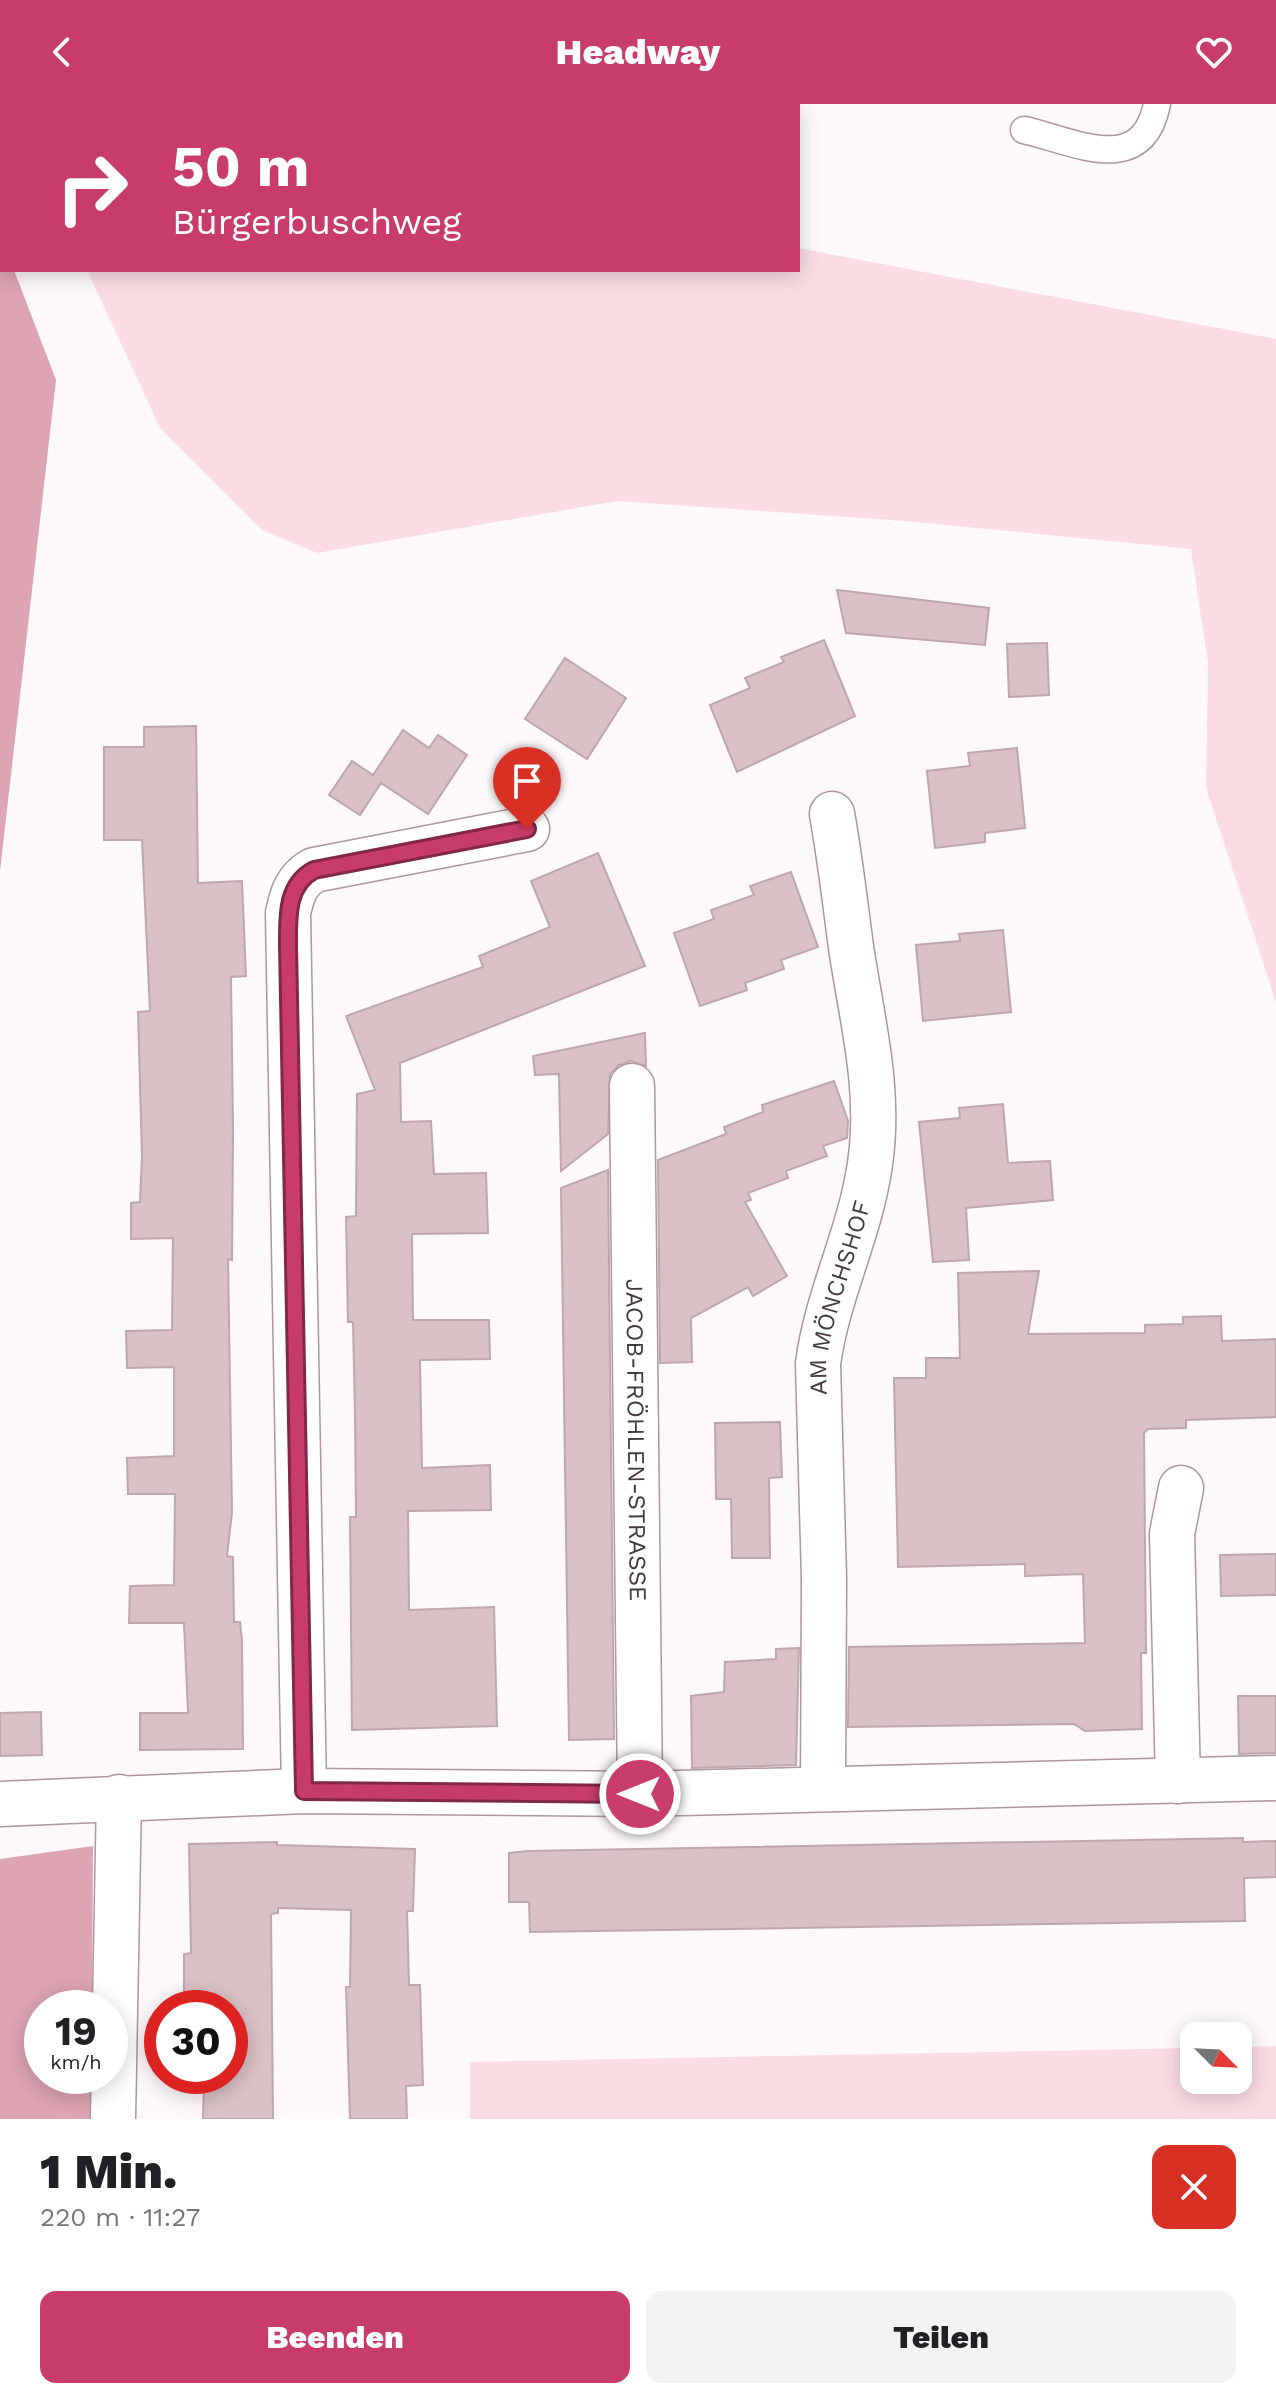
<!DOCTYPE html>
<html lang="de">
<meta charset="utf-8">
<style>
body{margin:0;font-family:"Work Sans",sans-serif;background:#f2f2f2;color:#202124;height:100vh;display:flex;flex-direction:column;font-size:30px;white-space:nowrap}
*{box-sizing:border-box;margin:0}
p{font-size:26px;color:#757577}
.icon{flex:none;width:44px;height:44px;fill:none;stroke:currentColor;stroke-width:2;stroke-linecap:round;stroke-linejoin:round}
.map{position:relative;height:2015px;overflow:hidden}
.panel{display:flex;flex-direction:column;background:#fff;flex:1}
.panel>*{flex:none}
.hud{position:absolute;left:0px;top:0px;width:800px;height:168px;box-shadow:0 4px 20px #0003;background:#c83c6c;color:#fff;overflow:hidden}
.needle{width:52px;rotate:114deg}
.tools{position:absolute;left:1180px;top:1918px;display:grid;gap:16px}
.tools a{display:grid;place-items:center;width:72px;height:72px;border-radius:16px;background:#fff;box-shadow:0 4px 20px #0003;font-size:40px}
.speed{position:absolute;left:24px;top:1886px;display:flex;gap:16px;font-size:40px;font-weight:700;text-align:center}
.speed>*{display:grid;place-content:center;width:104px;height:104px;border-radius:50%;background:#fff;box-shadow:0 4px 20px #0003;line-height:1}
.speed small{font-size:20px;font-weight:400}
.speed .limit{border:12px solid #d22;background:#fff;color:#111}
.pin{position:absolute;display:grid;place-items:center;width:68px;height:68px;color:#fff;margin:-82px -34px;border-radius:50% 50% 50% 0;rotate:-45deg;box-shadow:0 0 8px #0007}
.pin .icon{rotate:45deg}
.me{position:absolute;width:88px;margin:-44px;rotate:270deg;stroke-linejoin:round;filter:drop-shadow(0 0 6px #0008)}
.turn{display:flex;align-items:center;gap:28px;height:168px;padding:0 40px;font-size:36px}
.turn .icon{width:104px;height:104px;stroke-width:2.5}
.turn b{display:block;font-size:56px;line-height:68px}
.round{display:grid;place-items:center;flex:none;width:84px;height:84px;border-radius:16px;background:#f2f2f2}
.head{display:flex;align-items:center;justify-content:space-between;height:136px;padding:0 40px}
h1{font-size:48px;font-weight:800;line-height:60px}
.cta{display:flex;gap:16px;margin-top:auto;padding:16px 40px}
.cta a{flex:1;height:92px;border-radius:16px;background:#c83c6c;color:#fff;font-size:32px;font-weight:800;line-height:92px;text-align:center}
.cta a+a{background:#f2f2f2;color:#202124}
header{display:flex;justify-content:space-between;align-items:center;height:104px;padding:0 40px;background:#c83c6c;color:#fff;font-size:36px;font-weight:800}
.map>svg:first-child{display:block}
.green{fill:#fbdce3}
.forest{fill:#dda4b1}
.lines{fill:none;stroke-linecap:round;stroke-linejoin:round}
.stream{stroke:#dca3b0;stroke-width:14}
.building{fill:#d9c0c5;stroke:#bea6ab;stroke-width:2}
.service-casing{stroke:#ae969b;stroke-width:29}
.minor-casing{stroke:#ae969b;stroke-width:47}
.service{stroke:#fff;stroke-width:26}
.minor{stroke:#fff;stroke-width:44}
.route-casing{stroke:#822746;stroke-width:20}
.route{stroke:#c83c6c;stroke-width:14}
.labels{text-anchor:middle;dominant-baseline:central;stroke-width:6;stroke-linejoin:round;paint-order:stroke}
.street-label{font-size:24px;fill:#443a3c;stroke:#fff}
</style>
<header><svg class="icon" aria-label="back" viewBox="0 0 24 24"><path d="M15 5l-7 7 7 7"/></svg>Headway<svg class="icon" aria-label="heart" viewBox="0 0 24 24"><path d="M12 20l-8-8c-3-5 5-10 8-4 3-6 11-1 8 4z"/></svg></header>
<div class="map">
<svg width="1276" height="2015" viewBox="0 0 1276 2015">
<rect width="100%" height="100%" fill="#fdf8f9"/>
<path class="green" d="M 798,144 L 1276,235 L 1276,898 L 1206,684 L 1208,559 L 1191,445 L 905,417 L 617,397 L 317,449 L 262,426 L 160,324 L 87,166 L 798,166 Z
M 1276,1942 L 1276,2015 L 470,2015 L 470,1958 L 1194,1944 L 1194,1976 L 1238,1976 L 1238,1943 Z"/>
<path class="forest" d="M 0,131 L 2,166 L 14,166 L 56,276 L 0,767 Z
M 93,1742 L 92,1904 L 42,1904 L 42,1972 L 91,1972 L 91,2015 L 0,2015 L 0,1755 Z"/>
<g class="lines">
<path class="stream" d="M 0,1909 L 43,1829 L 38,1762"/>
</g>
<path class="building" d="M 837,486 L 989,504 L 985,541 L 846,529 Z
M 824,536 L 855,612 L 737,668 L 710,601 L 750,584 L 745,574 L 784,558 L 781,553 Z
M 1047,539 L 1049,591 L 1009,593 L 1007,540 Z
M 565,554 L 626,594 L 587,655 L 525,615 Z
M 196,622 L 198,779 L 242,777 L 246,872 L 231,873 L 233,1025 L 232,1156 L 228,1155 L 232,1408 L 227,1452 L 233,1453 L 234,1518 L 240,1518 L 242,1537 L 243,1645 L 140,1646 L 140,1609 L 188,1609 L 184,1519 L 129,1519 L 130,1482 L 174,1481 L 175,1390 L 128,1390 L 127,1354 L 174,1352 L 174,1263 L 127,1264 L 126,1227 L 172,1226 L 173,1134 L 131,1135 L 131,1099 L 140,1098 L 142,1052 L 138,908 L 150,907 L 142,736 L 104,736 L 104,643 L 144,643 L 144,623 Z
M 403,626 L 429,644 L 438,631 L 467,651 L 428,710 L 381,679 L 360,711 L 329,691 L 352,657 L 373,671 Z
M 1017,644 L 1025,724 L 985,729 L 985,738 L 935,744 L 927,667 L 970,662 L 968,649 Z
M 598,749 L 645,862 L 400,959 L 401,1018 L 431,1017 L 434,1070 L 486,1069 L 488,1129 L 412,1130 L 413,1216 L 489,1216 L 490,1255 L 420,1256 L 422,1364 L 490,1361 L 491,1406 L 408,1407 L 409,1506 L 494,1503 L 497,1622 L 352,1626 L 350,1413 L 356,1413 L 355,1310 L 353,1218 L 348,1218 L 346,1113 L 356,1112 L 357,990 L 375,986 L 346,912 L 483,863 L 479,852 L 550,823 L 531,777 Z
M 791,768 L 818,843 L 781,856 L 784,865 L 745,879 L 747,886 L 700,902 L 674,829 L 714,815 L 711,806 L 754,791 L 750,782 Z
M 1003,826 L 1011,908 L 923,917 L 916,841 L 960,837 L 959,830 Z
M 645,929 L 646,962 L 631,957 L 619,961 L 610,970 L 608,1030 L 561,1067 L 559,970 L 535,971 L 533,952 Z
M 834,977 L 848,1017 L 847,1034 L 823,1042 L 827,1052 L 786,1067 L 788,1074 L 748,1089 L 751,1096 L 745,1098 L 787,1172 L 753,1192 L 748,1183 L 691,1214 L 692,1258 L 660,1259 L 658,1056 L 726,1030 L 724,1023 L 763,1008 L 762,1001 Z
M 1003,1000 L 1008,1059 L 1050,1057 L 1053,1096 L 966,1104 L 969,1156 L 933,1158 L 919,1018 L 960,1014 L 959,1004 Z
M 608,1066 L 614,1635 L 569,1636 L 561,1084 Z
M 1039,1167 L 1028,1230 L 1145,1229 L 1145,1221 L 1183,1220 L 1183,1213 L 1221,1212 L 1222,1237 L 1276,1235 L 1276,1313 L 1186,1316 L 1186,1324 L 1148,1325 L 1144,1329 L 1146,1549 L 1141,1549 L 1142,1625 L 1085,1627 L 1074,1620 L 848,1623 L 849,1543 L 1085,1539 L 1083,1470 L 1025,1472 L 1025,1460 L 898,1463 L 894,1274 L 926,1274 L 926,1254 L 960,1254 L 958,1169 Z
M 780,1318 L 782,1373 L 769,1374 L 770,1454 L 732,1454 L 731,1395 L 716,1395 L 715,1319 Z
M 1276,1450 L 1276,1491 L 1221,1492 L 1220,1451 Z
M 799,1544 L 796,1661 L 692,1664 L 691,1592 L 724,1588 L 725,1558 L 776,1555 L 776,1545 Z
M 1238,1592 L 1276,1592 L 1276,1649 L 1239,1650 Z
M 41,1608 L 42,1651 L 0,1652 L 0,1609 Z
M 1243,1734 L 1243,1738 L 1276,1737 L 1276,1773 L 1244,1774 L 1245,1817 L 530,1828 L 529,1798 L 509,1798 L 509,1749 L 528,1747 Z
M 277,1738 L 277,1741 L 415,1745 L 413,1807 L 407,1807 L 409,1881 L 420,1881 L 423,1981 L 406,1982 L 407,2015 L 350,2015 L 346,1883 L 350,1883 L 351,1806 L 278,1804 L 278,1809 L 271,1810 L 273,2015 L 203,2015 L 204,1972 L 230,1972 L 230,1904 L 184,1904 L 184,1850 L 191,1849 L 189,1740 Z"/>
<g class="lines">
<g class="service-casing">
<path id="service" d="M 1024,26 C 1076,38 1142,74 1157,0"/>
</g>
<g class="minor-casing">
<g id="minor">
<path id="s1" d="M 632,982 L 640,1690"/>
<path d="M 1178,1677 L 1172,1430 L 1181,1384"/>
<path id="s2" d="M 823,1683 L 824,1475 L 818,1260 C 827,1191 860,1130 870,1060 C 881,985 862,917 851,843 C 845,798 840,754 832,710"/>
<path d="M 304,1687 L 288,809 C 292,791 296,776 314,766 L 527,725"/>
<path d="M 0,1700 L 304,1687 L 640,1690 L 1276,1674"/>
<path d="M 113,2015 L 119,1693"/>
</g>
</g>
<use href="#service" class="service"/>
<use href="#minor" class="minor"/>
</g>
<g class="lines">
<g class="route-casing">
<path id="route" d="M 527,725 L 314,766 C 286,781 288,813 288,841 L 304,1687 L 640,1690"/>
</g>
<use href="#route" class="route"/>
</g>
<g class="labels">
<g class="street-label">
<text stroke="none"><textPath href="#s2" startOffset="492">AM MÖNCHSHOF</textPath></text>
<text stroke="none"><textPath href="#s1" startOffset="354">JACOB-FRÖHLEN-STRASSE</textPath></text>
</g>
</g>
</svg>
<div class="tools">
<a><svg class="needle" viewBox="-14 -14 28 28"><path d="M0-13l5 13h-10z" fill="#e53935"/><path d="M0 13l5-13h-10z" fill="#757577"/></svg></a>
</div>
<div class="speed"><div>19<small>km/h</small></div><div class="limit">30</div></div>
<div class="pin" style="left:527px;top:725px;background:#d93025"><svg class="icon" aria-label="arrive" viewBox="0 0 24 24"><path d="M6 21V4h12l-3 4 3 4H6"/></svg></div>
<svg class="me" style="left:640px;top:1690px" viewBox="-20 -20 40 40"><circle r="17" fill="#c83c6c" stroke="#fff" stroke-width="3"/><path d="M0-11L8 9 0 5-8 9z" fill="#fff"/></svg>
<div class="hud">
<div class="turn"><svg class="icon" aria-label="right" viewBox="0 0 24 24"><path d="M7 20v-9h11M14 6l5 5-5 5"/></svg><div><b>50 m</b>Bürgerbuschweg</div></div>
</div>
</div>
<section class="panel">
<div class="head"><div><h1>1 Min.</h1><p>220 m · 11:27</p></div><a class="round" style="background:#d93025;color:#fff"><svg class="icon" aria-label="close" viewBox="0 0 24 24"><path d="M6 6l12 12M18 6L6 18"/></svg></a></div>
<div class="cta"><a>Beenden</a><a>Teilen</a></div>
</section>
